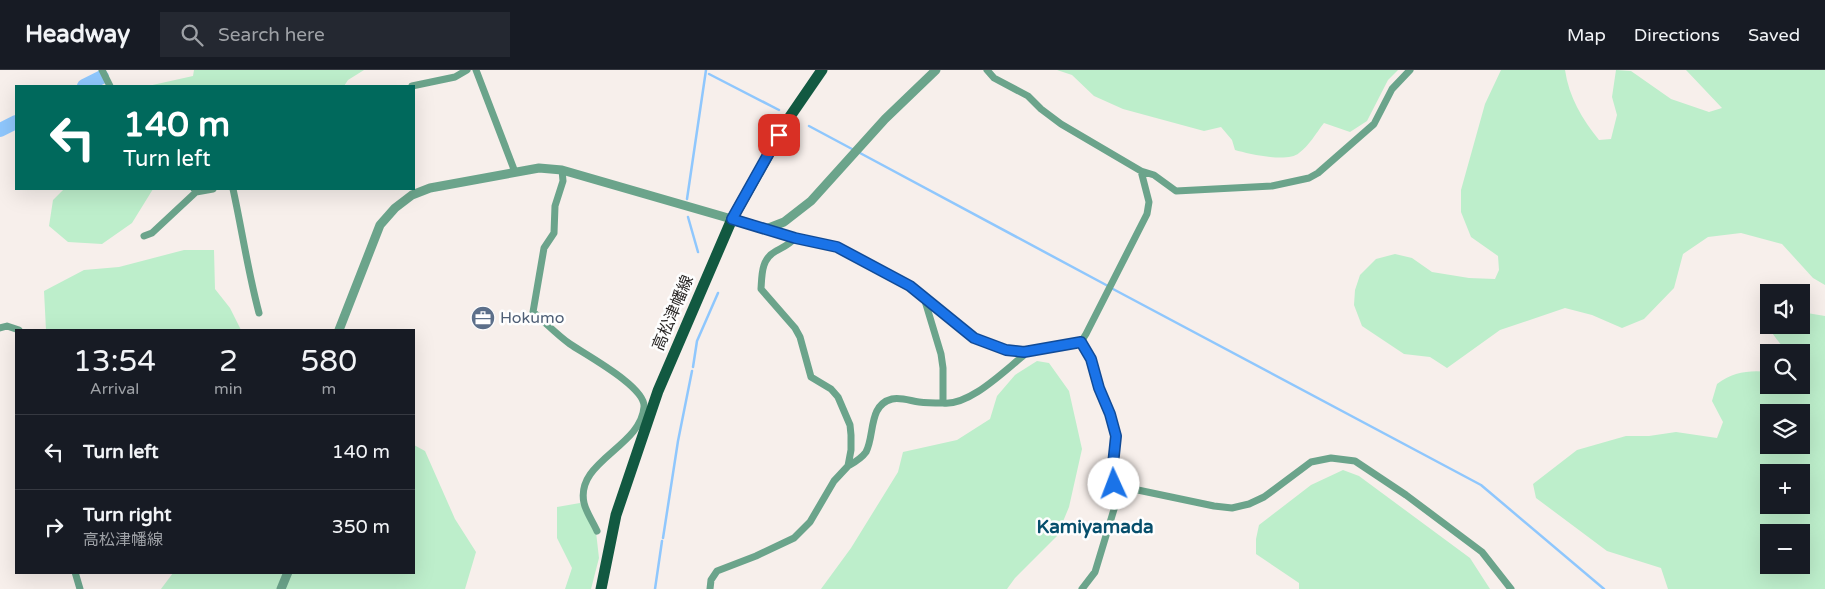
<!DOCTYPE html>
<meta charset="utf-8">
<style>
body{margin:0;font-family:"Varela Round","Noto Sans JP",sans-serif;background:#242831;color:#f1f3f6;height:100vh;display:flex;flex-direction:column;font-size:19px;white-space:nowrap}
*{box-sizing:border-box;margin:0}
p{font-size:16px;color:#9ea1a6}
.icon{flex:none;width:28px;height:28px;fill:none;stroke:currentColor;stroke-width:2;stroke-linecap:round;stroke-linejoin:round}
.map{position:relative;flex:1;overflow:hidden}
.panel{position:absolute;left:15px;top:259px;width:400px;height:245px;display:flex;flex-direction:column;background:#171b24;border-radius:0px;box-shadow:0 5px 20px #0002}
.panel>*{flex:none}
.banner{position:absolute;left:15px;top:15px;width:400px;height:105px;border-radius:0px;box-shadow:0 5px 20px #0002;background:#00695c;color:#fff;overflow:hidden}
.tools{position:absolute;left:1760px;top:214px;display:grid;gap:10px}
.tools a{display:grid;place-items:center;width:50px;height:50px;border-radius:0px;background:#171b24;box-shadow:0 5px 20px #0002;font-size:25px}
.pin{position:absolute;display:grid;place-items:center;width:42px;height:42px;color:#fff;margin:-21px;border-radius:10px;box-shadow:0 2px 8px #0006}
.me{position:absolute;width:55px;margin:-28px;rotate:358deg;stroke-linejoin:round;filter:drop-shadow(0 0 4px #0008)}
.turn{display:flex;align-items:center;gap:18px;height:105px;padding:0 25px;font-size:22px}
.turn .icon{width:65px;height:65px;stroke-width:2.5}
.turn b{display:block;font-size:35px;line-height:42px}
.eta{display:flex;justify-content:space-evenly;align-items:center;height:85px;text-align:center}
.eta b{font-size:30px;font-weight:600;line-height:35px}
ul{padding:0;list-style:none}
li{display:flex;align-items:center;gap:15px;height:75px;padding:0 25px;border-top:1px solid #363941}
li div{flex:1}
li b{display:block;font-size:19px}
li em{font-style:normal}
header{display:flex;align-items:center;gap:30px;box-sizing:border-box;height:70px;padding:0 25px;background:#171b24;border-bottom:1px solid #363941}
header strong{font-size:24px}
nav{display:flex;gap:28px;margin-inline-start:auto;font-size:18px}
.search{width:350px;height:45px;background:#242831;display:flex;align-items:center;gap:12px;box-sizing:border-box;padding:0 18px;border-radius:0px;color:#9ea1a6;font-size:19px}
.map>svg:first-child{display:block}
.green{fill:#bdeecb;fill-rule:evenodd}
.lines{fill:none;stroke-linecap:round;stroke-linejoin:round}
.stream{stroke:#8fc7fd;stroke-width:2.5}
.river{stroke:#8fc7fd;stroke-width:14}
.minor{stroke:#6ba48b;stroke-width:7}
.tertiary{stroke:#6ba48b;stroke-width:9}
.primary{stroke:#125941;stroke-width:11}
.route-casing{stroke:#114b97;stroke-width:12}
.route{stroke:#1a73e8;stroke-width:9}
.labels{text-anchor:middle;dominant-baseline:central;stroke-width:5;stroke-linejoin:round;paint-order:stroke}
.street-label{font-size:16px;fill:#292625;stroke:#fefefe}
.service-label{font-size:16px;fill:#4e5e75;stroke:#fefefe;text-anchor:start}
.quarter-label{font-size:19px;font-weight:bold;fill:#074f6c;stroke:#fefefe}
</style>
<header>
<strong>Headway</strong>
<div class="search"><svg class="icon" aria-label="search" viewBox="0 0 24 24"><circle cx="10" cy="10" r="6"/><path d="M15 15l6 6"/></svg>Search here</div>
<nav><a>Map</a><a>Directions</a><a>Saved</a></nav>
</header>
<div class="map">
<svg width="1825" height="519" viewBox="0 0 1825 519">
<rect width="100%" height="100%" fill="#f7efeb"/>
<path class="green" d="M 194,0 L 364,0 L 348,10 L 344,16 L 148,16 L 193,6 Z
M 1057,0 L 1398,0 L 1388,10 L 1367,51 L 1350,62 L 1324,53 C 1316,63 1309,76 1299,83 C 1288,93 1249,84 1235,80 L 1232,70 L 1221,57 L 1204,61 L 1123,39 L 1094,26 L 1072,5 Z
M 1501,0 L 1565,0 C 1569,27 1582,49 1599,70 L 1611,69 L 1617,45 L 1612,27 L 1616,0 L 1631,1 L 1671,29 L 1709,42 L 1722,38 L 1686,0 L 1825,0 L 1825,215 L 1813,208 L 1782,174 L 1741,163 L 1708,167 L 1683,184 L 1674,218 L 1644,249 L 1622,258 L 1592,245 L 1565,238 L 1500,260 L 1447,298 L 1430,287 L 1404,284 L 1362,256 L 1354,235 L 1355,220 L 1360,205 L 1376,189 L 1395,184 L 1412,188 L 1432,202 L 1469,208 L 1495,209 L 1499,200 L 1498,186 L 1471,167 L 1461,142 L 1461,120 L 1485,34 Z
M 64,119 L 153,119 L 132,153 L 102,174 L 68,172 L 49,156 L 53,130 Z
M 184,180 L 214,180 L 215,219 L 230,238 L 241,260 L 46,260 L 44,221 L 84,200 L 119,197 Z
M 1801,242 L 1825,246 L 1825,519 L 1668,519 L 1661,498 L 1607,481 L 1536,428 L 1533,414 L 1577,380 L 1626,366 L 1649,366 L 1676,362 L 1717,368 L 1723,352 L 1712,331 L 1717,314 C 1733,302 1749,300 1769,302 L 1769,315 L 1801,315 L 1801,282 C 1782,282 1778,270 1767,256 L 1769,251 L 1769,255 L 1801,255 ZM 1769,342 L 1801,342 L 1801,375 L 1769,375 ZM 1769,402 L 1801,402 L 1801,435 L 1769,435 ZM 1769,462 L 1801,462 L 1801,495 L 1769,495 Z
M 1037,291 L 1049,293 L 1069,321 L 1082,379 L 1069,437 L 1057,466 L 1015,508 L 1007,519 L 821,519 L 851,478 L 898,402 L 903,382 L 957,370 L 990,349 L 997,326 L 1015,305 Z
M 414,375 L 425,381 L 455,449 L 476,482 L 465,519 L 161,519 L 173,503 L 414,502 Z
M 1343,400 L 1359,406 L 1470,488 L 1490,519 L 1299,519 L 1299,513 L 1256,484 L 1256,469 L 1259,455 L 1311,415 Z
M 580,433 L 596,462 L 599,488 L 591,519 L 565,519 L 572,498 L 557,468 L 557,437 Z"/>
<g class="lines">
<path class="stream" d="M 709,4 L 779,40
M 809,56 L 852,79
M 860,83 L 1108,216
M 687,129 L 706,0
M 688,147 L 698,182
M 1113,219 L 1481,415 L 1604,519
M 693,297 L 697,271 L 718,223
M 663,468 L 678,371 L 692,301
M 655,519 L 662,471"/>
<path class="river" d="M 84,16 L 102,7
M 0,60 L 16,52"/>
<path class="minor" d="M 102,0 L 110,16
M 476,0 L 515,102
M 987,0 L 994,8 L 1028,26 L 1041,39 L 1061,54 L 1141,101 L 1154,105 L 1176,121 L 1272,116 L 1309,108 L 1318,103 L 1374,54 L 1392,19 L 1410,0
M 412,16 L 455,7 L 467,0
M 562,100 L 563,111 L 555,136 L 554,163 L 544,178 L 533,242 C 545,252 557,265 570,274 C 586,285 646,317 644,337 C 641,377 575,391 584,433 C 586,442 593,452 597,461
M 194,119 L 196,122 L 213,119
M 233,119 C 242,160 248,202 259,243
M 766,159 L 795,168 L 837,177 L 910,216 L 974,268 L 1006,280 L 1024,282 L 1081,272 L 1086,264 L 1147,144 L 1149,132 L 1141,101
M 144,166 L 152,163 L 196,122
M 926,227 L 925,231 L 941,284 L 943,298 L 943,333 C 969,336 1003,302 1023,286 L 1024,282
M 0,258 L 7,256 L 19,260
M 1081,272 L 1091,289 L 1099,318 L 1110,344 L 1116,366 L 1112,403 L 1115,436 L 1095,502 L 1082,519
M 848,396 C 855,392 861,389 866,382 C 875,365 868,335 892,329 C 901,327 911,331 919,332 C 927,333 935,333 943,333
M 1114,415 L 1214,436 L 1232,438 L 1249,434 L 1264,427 L 1311,392 L 1331,388 L 1355,391 L 1406,425 L 1482,482 L 1511,519
M 75,502 L 80,519
M 710,519 L 711,510 L 717,501 L 756,486 L 794,468 L 810,452 L 834,411 L 848,396 L 851,380 L 851,365 L 850,355 L 838,327 L 831,319 L 811,307 L 800,267 L 795,258 L 761,219 C 762,205 761,189 776,181 C 783,177 789,175 795,168"/>
<path class="tertiary" d="M 339,260 L 380,155 L 395,138 L 412,125 L 430,118 L 539,98 L 562,100 L 766,159 L 784,152 L 811,131 L 885,49 L 936,0
M 281,519 L 288,502"/>
<path class="primary" d="M 601,519 L 616,445 L 658,321 L 732,149 L 789,48 L 822,0"/>
</g>
<g class="lines">
<g class="route-casing">
<path id="route" d="M 779,65 L 732,149 L 795,168 L 837,177 L 910,216 L 974,268 L 1006,280 L 1024,282 L 1081,272 L 1091,289 L 1099,318 L 1110,344 L 1116,366 L 1112,404 L 1114,414"/>
</g>
<use href="#route" class="route"/>
</g>
<defs>
<g id="office-disc" transform="scale(1.25)"><circle r="9.5" fill="#5c6f8a" stroke="#fefefe"/><path d="M-6-3h4V-5.5h4V-3h4V5H-6ZM-1-4.5V-3h2v-1.5ZM-6 0V1H6V0Z" fill="#fff"/></g>
</defs>
<g fill-rule="evenodd">
<use href="#office-disc" x="483" y="248"/>
</g>
<g class="labels">
<g class="street-label">
<text transform="translate(673 243) rotate(-67)">高松津幡線</text>
</g>
<g class="service-label">
<text x="500" y="248">Hokumo</text>
</g>
<g class="quarter-label">
<text x="1095" y="457">Kamiyamada</text>
</g>
</g>
</svg>
<div class="tools">
<a><svg class="icon" aria-label="sound" viewBox="0 0 24 24"><path d="M4 9h4l5-4v14l-5-4H4zM17 9q2 3 0 6"/></svg></a>
<a><svg class="icon" aria-label="search" viewBox="0 0 24 24"><circle cx="10" cy="10" r="6"/><path d="M15 15l6 6"/></svg></a>
<a><svg class="icon" aria-label="layers" viewBox="0 0 24 24"><path d="M12 4l9 5-9 5-9-5zM3 14l9 5 9-5"/></svg></a>
<a>+</a>
<a>−</a>
</div>
<div class="pin" style="left:779px;top:65px;background:#d93025"><svg class="icon" aria-label="arrive" viewBox="0 0 24 24"><path d="M6 21V4h12l-3 4 3 4H6"/></svg></div>
<svg class="me" style="left:1114px;top:414px" viewBox="-20 -20 40 40"><circle r="19" fill="#fff"/><path d="M0-13L10 11 0 6-10 11z" fill="#1a73e8"/></svg>
<div class="banner">
<div class="turn"><svg class="icon" aria-label="left" viewBox="0 0 24 24"><path d="M17 20v-9H6M10 6l-5 5 5 5"/></svg><div><b>140 m</b>Turn left</div></div>
</div>
<section class="panel">
<div class="eta">
<div><b>13:54</b><p>Arrival</p></div>
<div><b>2</b><p>min</p></div>
<div><b>580</b><p>m</p></div>
</div>
<ul>
<li><svg class="icon" aria-label="left" viewBox="0 0 24 24"><path d="M17 20v-9H6M10 6l-5 5 5 5"/></svg><div><b>Turn left</b></div><em>140 m</em></li>
<li><svg class="icon" aria-label="right" viewBox="0 0 24 24"><path d="M7 20v-9h11M14 6l5 5-5 5"/></svg><div><b>Turn right</b><p>高松津幡線</p></div><em>350 m</em></li>
</ul>
</section>
</div>
